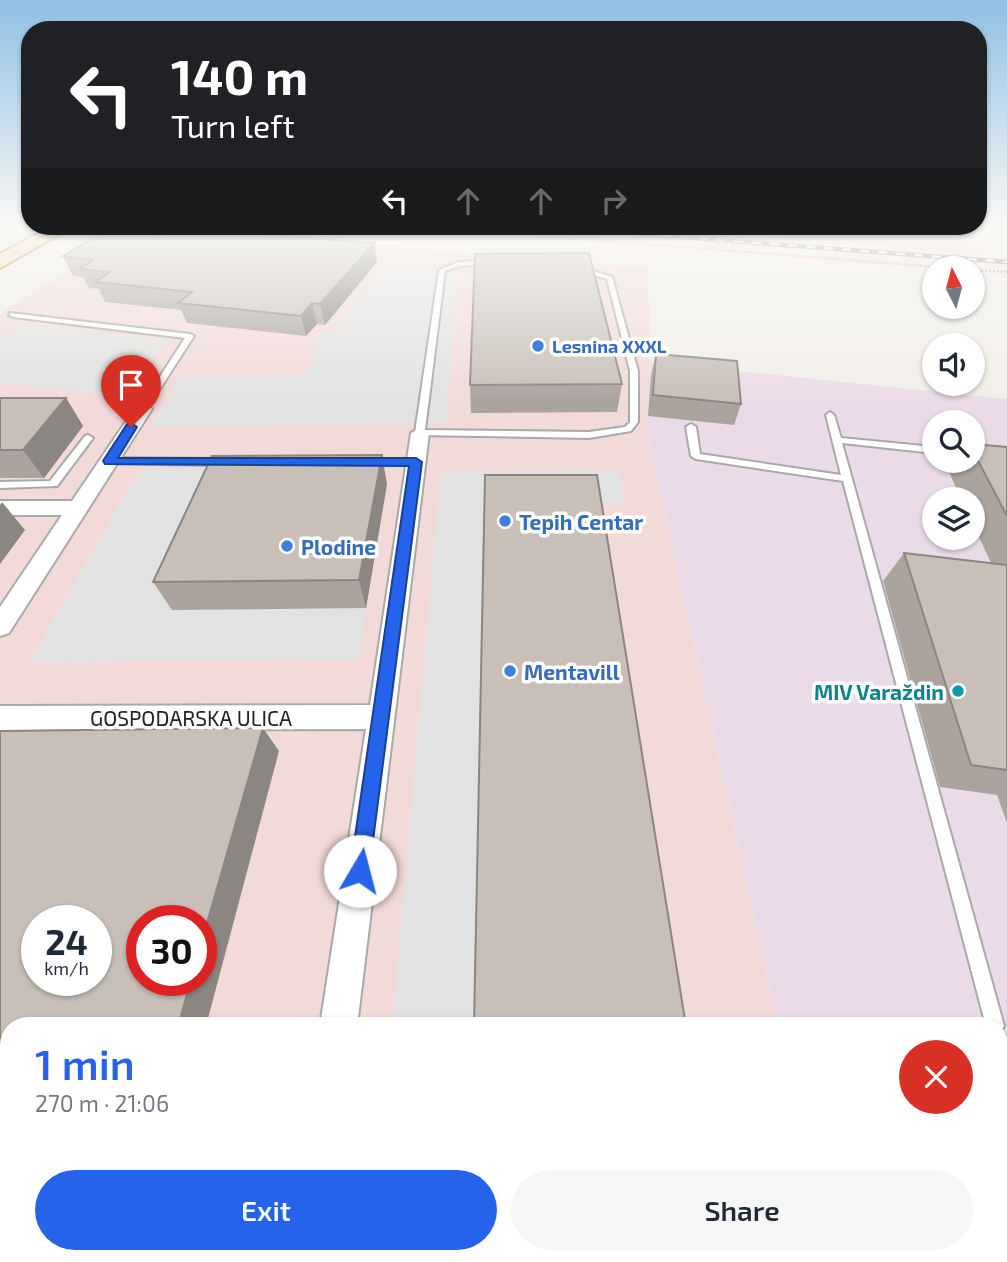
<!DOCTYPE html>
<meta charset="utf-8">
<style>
body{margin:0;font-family:"Exo 2",sans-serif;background:#f6f6f7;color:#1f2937;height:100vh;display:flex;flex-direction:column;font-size:26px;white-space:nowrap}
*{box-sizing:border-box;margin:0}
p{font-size:23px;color:#747a83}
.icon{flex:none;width:38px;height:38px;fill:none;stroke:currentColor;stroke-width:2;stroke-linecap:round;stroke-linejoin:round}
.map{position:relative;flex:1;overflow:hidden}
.drawer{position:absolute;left:0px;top:1017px;width:1008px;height:247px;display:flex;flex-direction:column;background:#fff;border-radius:28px 28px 0 0;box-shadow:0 2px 5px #0004}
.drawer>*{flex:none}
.guide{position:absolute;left:21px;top:21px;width:966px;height:214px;border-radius:28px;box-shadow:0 2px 5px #0004;background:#202124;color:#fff;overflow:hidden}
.needle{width:46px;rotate:354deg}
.controls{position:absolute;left:922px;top:256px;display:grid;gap:14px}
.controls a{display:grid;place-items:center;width:63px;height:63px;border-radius:50%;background:#fff;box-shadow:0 2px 5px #0004;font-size:35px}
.speed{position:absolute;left:21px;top:905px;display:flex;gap:14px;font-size:35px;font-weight:700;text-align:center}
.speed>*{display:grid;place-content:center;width:91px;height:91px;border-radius:50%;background:#fff;box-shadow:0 2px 5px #0004;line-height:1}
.speed small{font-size:18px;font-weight:400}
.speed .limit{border:10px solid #d22;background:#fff;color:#111}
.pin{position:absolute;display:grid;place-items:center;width:60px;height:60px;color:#fff;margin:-72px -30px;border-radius:50% 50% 50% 0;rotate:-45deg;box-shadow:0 0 7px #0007}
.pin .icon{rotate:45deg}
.me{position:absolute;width:77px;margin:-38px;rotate:8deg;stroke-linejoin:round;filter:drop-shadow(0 0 5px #0008)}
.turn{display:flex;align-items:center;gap:24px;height:147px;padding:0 35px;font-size:32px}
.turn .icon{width:91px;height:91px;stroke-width:2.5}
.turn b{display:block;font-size:49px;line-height:60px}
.lanes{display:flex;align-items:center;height:66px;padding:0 35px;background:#0003;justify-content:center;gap:35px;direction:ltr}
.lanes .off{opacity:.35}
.round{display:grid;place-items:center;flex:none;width:74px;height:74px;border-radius:37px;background:#f6f6f7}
.overview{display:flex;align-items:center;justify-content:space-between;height:119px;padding:0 35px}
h1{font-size:42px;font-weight:600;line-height:52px;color:#2563eb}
.button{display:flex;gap:14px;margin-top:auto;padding:14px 35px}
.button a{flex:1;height:80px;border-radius:42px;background:#2563eb;color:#fff;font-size:28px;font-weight:600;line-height:80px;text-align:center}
.button a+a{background:#f6f6f7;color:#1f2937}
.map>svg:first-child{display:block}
.commercial{fill:#f2dad9;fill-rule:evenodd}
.industrial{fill:#ebdbe8;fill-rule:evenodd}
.parking{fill:#e2e2e2}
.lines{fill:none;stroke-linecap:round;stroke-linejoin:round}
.service-casing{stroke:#a9a9a9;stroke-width:4}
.minor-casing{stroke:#a9a9a9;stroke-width:4}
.primary-casing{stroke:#a06b00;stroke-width:4}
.path{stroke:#fa8072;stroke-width:2.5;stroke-dasharray:2 2;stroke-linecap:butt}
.service{fill:#fff;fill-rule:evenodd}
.minor{fill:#fff;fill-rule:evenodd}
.primary{fill:#fcd6a4;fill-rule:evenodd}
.rail-casing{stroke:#707070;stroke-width:4.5}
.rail{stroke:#fff;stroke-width:2.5;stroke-dasharray:9;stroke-linecap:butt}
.wall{fill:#aba49e}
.shaded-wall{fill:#8b8681}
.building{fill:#c7bfb8;stroke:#8b8681;stroke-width:2;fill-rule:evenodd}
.route{fill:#2563eb;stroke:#184099;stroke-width:2}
.shop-dot{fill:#3f7fe0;stroke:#fff;stroke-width:2.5}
.culture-dot{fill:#0f9aa8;stroke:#fff;stroke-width:2.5}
.labels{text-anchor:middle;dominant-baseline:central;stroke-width:7;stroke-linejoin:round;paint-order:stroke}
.far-shop-label{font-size:18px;font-weight:bold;fill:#366cbe;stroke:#fff;text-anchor:start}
.shop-label{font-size:21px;font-weight:bold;fill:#366cbe;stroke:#fff;text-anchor:start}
.culture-label{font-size:21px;font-weight:bold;fill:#0d838f;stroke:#fff;text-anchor:end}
.street-label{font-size:21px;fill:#222;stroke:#fff}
</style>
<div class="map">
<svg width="1007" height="1262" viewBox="0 0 1007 1262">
<rect width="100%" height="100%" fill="#f2efe9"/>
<path class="commercial" d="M 136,226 L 648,268 L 650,362 L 647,431 L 778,1025 L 9,1026 L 9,1255 L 828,1255 L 829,1262 L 0,1262 L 0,314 ZM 37,920 L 96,920 L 96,980 L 37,980 ZM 142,920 L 201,920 L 201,980 L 142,980 Z
M 608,226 L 957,226 L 992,255 Z"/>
<path class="industrial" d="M 650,362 L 1007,399 L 1007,1262 L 829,1262 L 828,1255 L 999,1255 L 999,1026 L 778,1025 L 647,431 ZM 934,422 L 973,422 L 973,460 L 934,460 ZM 934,499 L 973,499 L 973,537 L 934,537 Z"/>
<path class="parking" d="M 458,268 L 446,423 L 150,427 L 180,377 L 305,376 L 322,333 L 332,333 L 383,269 Z
M 23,324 L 173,341 L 111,396 L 0,381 L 0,339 Z
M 232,467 L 366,608 L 359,659 L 30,661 L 140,468 Z
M 618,471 L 625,503 L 486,504 L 477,1025 L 392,1026 L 441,472 Z
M 372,1255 L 776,1255 L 778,1262 L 372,1262 Z"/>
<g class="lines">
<g class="service-casing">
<path id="service" d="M 480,261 L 590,270 L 612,277 L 638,371 L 638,422 L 631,431 L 589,438 L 417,435 L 415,433 L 439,270 L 458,262 ZM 480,265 L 589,274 L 607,279 L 630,371 L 630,422 L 625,427 L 589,432 L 425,430 L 445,271 L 459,266 Z
M 10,313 L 190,334 L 194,336 L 147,409 L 143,412 L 139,409 L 185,338 L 13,317 L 9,315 Z
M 830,412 L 834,415 L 841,438 L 934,447 L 934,453 L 842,443 L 1004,1026 L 999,1034 L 999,1026 L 986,1026 L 843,481 L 696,459 L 691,456 L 686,427 L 691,424 L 696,427 L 700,454 L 841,475 L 826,415 Z
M 88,435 L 93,438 L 57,486 L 0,488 L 0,482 L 50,481 L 85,436 Z
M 109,458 L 224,459 L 229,462 L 224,465 L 106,463 L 106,459 Z
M 368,459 L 416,459 L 421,462 L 416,465 L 365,464 L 363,462 Z
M 999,1034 L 1006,1036 L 1007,1040 L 1007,1081 L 999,1076 Z
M 190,1255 L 212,1255 L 211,1262 L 189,1262 Z"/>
</g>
<g class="minor-casing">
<path id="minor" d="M 143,404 L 152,409 L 9,633 L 0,636 L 0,607 L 62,515 L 0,515 L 0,501 L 72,501 L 137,405 Z
M 420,428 L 429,433 L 357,1026 L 320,1026 L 366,729 L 0,730 L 0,706 L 370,705 L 411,433 Z
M 284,1255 L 328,1255 L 327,1262 L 283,1262 Z"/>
</g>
<g class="primary-casing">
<path id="primary" d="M 52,226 L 74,226 L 0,268 L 0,254 Z"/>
</g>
<path class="path" d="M 418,226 L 949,268
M 973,270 L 1007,272"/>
<use href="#service" class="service"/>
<use href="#minor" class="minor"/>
<use href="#primary" class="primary"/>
<g class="rail-casing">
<path id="rail" d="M 537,226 L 1007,262"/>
</g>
<use href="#rail" class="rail"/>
</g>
<path class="wall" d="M 672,226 L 785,226 L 782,235 L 671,227 Z
M 63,256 L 377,262 L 325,325 L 317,324 L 306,336 L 187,323 L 181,310 L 105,302 L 99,289 L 89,288 L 83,277 L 73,276 Z
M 656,354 L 741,404 L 734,425 L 648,416 L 651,375 Z
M 622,384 L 617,412 L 471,413 L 470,385 Z
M 0,398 L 66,398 L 83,426 L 44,478 L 0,478 Z
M 973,444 L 1007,447 L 1007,823 L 997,795 L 940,787 L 883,581 L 904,553 L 991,563 L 973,524 L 973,499 L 961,499 L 949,472 L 957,460 L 973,460 Z
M 387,484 L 366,608 L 172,610 L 153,582 Z
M 884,1019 L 916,1026 L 860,1026 L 860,1024 Z"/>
<path class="shaded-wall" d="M 374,243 L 377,262 L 325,325 L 320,304 Z
M 312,303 L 317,324 L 306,336 L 301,316 Z
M 66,398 L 83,426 L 44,478 L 23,450 Z
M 382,455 L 387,484 L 366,608 L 359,580 Z
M 2,502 L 25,530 L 0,564 L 0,505 Z
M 263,728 L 279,751 L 206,1026 L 178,1026 L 191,980 L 201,980 L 201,944 Z
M 112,1255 L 146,1255 L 144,1262 L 109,1262 Z"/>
<path class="building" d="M 173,227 L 374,243 L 320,304 L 312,303 L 301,316 L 178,303 L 192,292 L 95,282 L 110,272 L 79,269 L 93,260 L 63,256 L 105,231 L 161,235 Z
M 589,253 L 622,384 L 470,385 L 475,254 Z
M 656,354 L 737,361 L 741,404 L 653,395 Z
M 0,398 L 66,398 L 23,450 L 0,450 Z
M 973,444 L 1007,447 L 1007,516 L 973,451 Z
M 382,455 L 359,580 L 153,582 L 212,456 Z
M 485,475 L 597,475 L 686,1026 L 474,1026 Z
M 904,553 L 1007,565 L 1007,770 L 971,765 Z
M 263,728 L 201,944 L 201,920 L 142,920 L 142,980 L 191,980 L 178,1026 L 9,1026 L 9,1255 L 112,1255 L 109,1262 L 0,1262 L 0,731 ZM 37,920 L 96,920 L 96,980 L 37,980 Z
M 884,1019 L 916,1026 L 885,1026 Z"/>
<linearGradient id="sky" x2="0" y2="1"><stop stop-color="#8fc0e4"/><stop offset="0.56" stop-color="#f9f8f5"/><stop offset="1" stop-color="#f9f8f5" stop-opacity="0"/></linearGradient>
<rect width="1007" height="401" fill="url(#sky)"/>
<path class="route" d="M 131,423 L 137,427 L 118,458 L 416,458 L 422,462 L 368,879 L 360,882 L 353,879 L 350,871 L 409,466 L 105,464 L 103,461 L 127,424 Z"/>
<g class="shop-dot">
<circle cx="538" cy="346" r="7"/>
<circle cx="505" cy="521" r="7"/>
<circle cx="287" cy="546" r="7"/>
<circle cx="510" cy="671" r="7"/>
</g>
<circle class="culture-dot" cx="958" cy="691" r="7"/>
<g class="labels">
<g class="far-shop-label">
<text x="552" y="346">Lesnina XXXL</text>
</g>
<g class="shop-label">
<text x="519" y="521">Tepih Centar</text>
<text x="301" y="546">Plodine</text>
<text x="524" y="671">Mentavill</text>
</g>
<g class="culture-label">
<text x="944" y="691">MIV Varaždin</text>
</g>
<g class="street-label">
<text x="191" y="717">GOSPODARSKA ULICA</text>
</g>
</g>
</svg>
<div class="controls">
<a><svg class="needle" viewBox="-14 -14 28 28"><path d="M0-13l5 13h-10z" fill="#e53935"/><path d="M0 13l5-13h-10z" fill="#747a83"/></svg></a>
<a><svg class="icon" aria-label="sound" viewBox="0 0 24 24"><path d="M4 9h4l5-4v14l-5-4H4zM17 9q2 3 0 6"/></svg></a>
<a><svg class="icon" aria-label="search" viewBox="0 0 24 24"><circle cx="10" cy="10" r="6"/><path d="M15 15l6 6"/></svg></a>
<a><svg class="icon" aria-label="layers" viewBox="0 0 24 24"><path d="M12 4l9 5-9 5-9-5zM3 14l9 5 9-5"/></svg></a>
</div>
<div class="speed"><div>24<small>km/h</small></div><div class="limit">30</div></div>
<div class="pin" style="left:131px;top:427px;background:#d93025"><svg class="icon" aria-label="arrive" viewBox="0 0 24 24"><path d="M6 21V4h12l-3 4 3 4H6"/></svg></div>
<svg class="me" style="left:360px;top:871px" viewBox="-20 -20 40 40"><circle r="19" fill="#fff"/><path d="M0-13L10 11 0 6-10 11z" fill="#2563eb"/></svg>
<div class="guide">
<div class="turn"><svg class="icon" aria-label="left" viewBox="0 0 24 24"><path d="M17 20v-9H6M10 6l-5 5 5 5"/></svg><div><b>140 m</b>Turn left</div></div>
<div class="lanes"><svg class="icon" aria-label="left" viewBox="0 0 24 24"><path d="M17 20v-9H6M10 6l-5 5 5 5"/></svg><svg class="icon off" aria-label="ahead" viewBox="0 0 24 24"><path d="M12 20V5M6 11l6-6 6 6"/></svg><svg class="icon off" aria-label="ahead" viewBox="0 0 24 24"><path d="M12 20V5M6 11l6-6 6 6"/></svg><svg class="icon off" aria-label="right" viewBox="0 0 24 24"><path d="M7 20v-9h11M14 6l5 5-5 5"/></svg></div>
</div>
<section class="drawer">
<div class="overview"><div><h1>1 min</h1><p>270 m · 21:06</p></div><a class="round" style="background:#d93025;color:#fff"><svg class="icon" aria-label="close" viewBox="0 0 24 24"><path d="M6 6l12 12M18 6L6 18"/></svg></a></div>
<div class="button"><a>Exit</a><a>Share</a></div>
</section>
</div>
